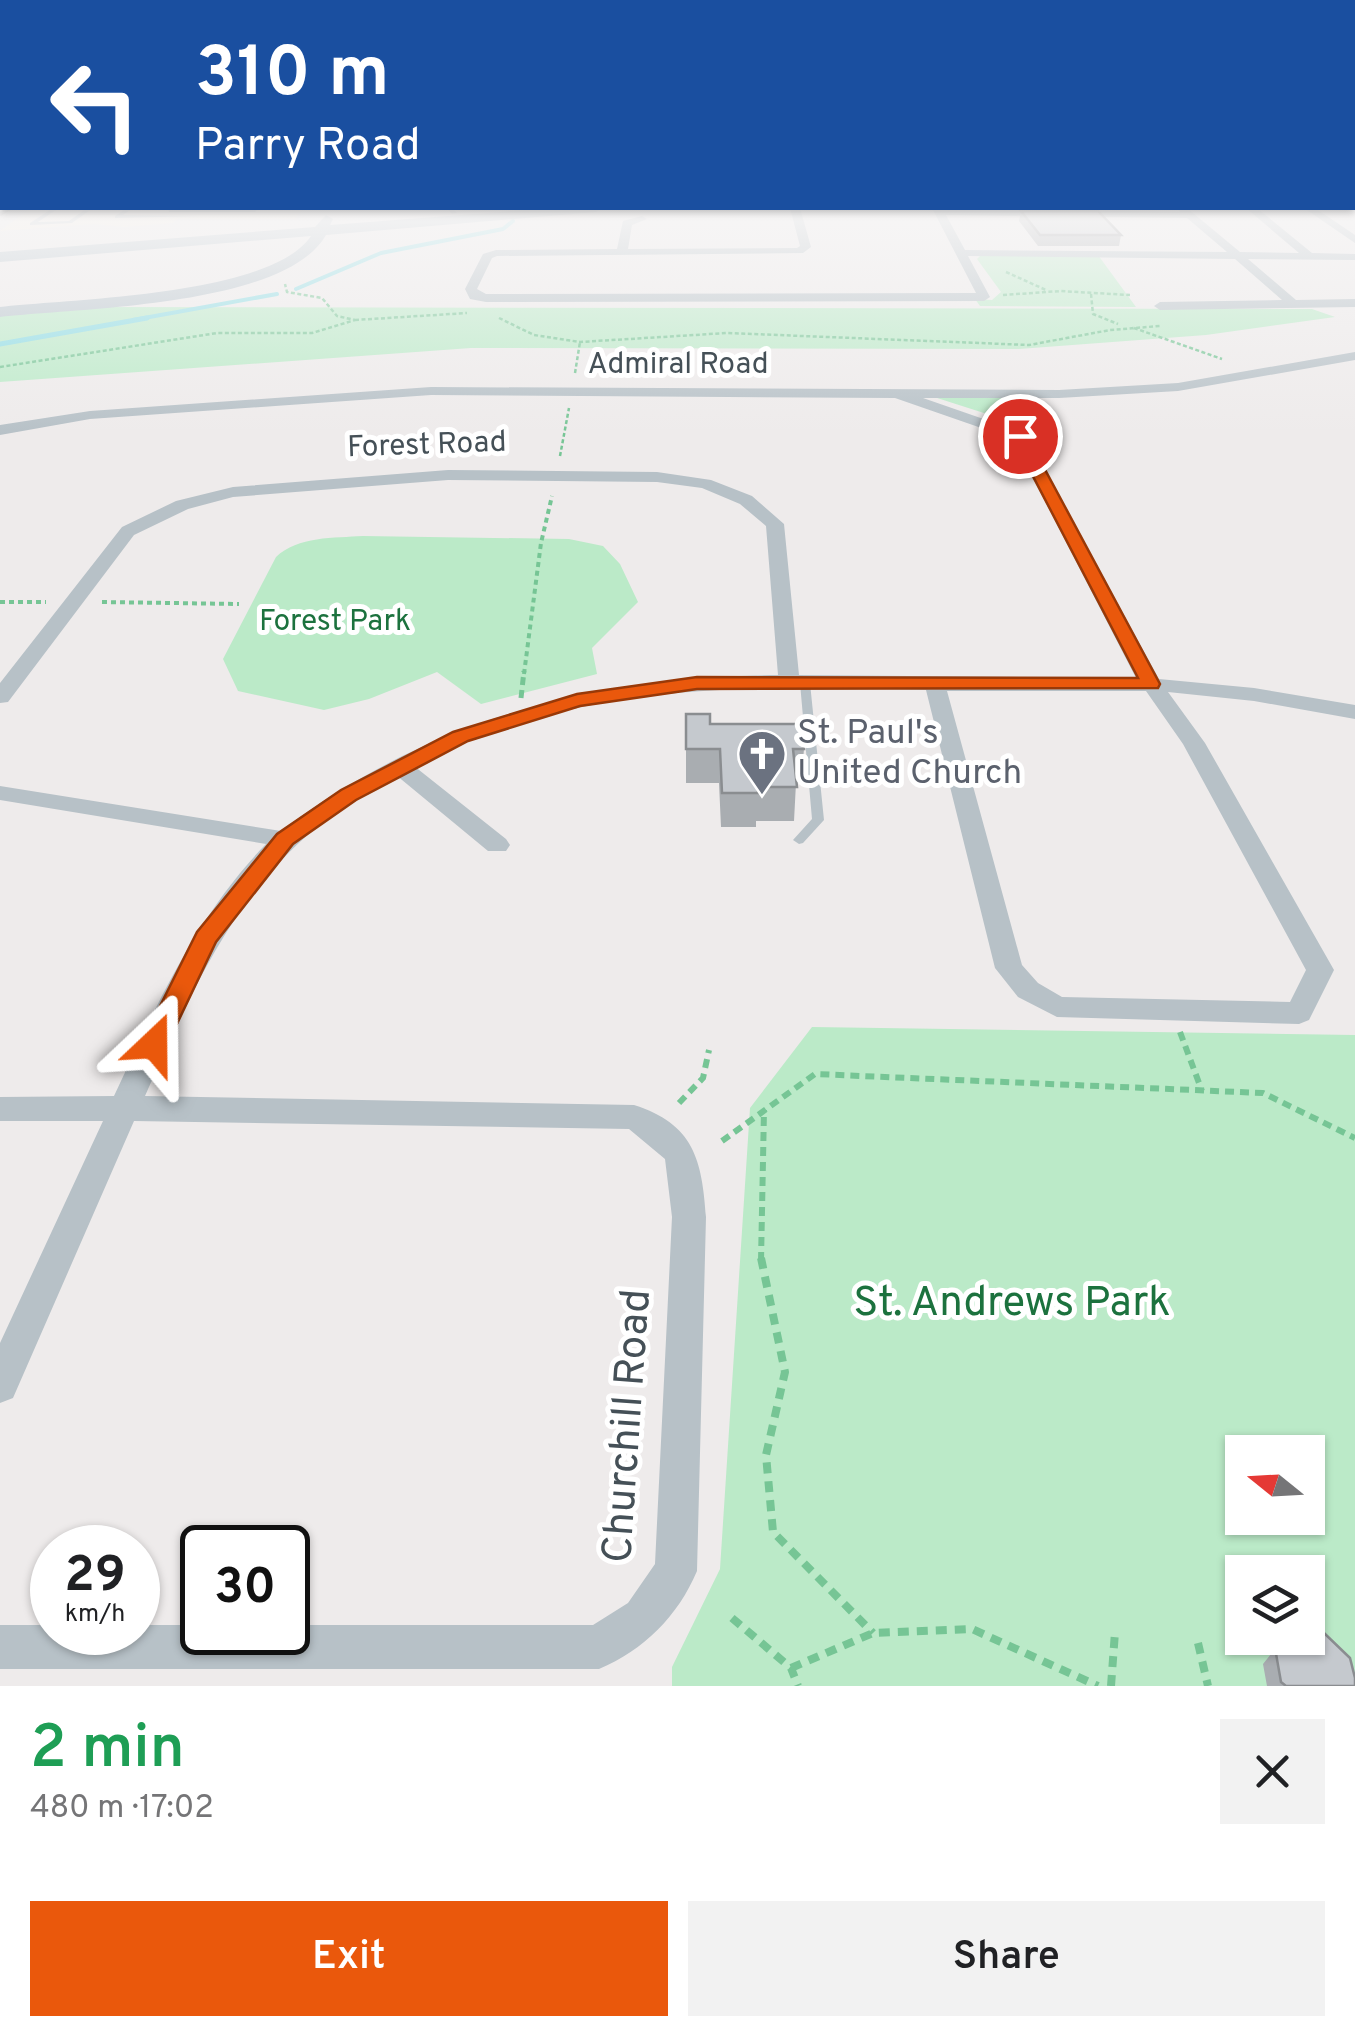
<!DOCTYPE html>
<meta charset="utf-8">
<style>
body{margin:0;font-family:Overpass,sans-serif;background:#f2f2f2;color:#202124;height:100vh;display:flex;flex-direction:column;font-size:38px;white-space:nowrap}
*{box-sizing:border-box;margin:0}
p{font-size:32px;color:#757577}
.icon{flex:none;width:55px;height:55px;fill:none;stroke:currentColor;stroke-width:2;stroke-linecap:round;stroke-linejoin:round}
.map{position:relative;height:1686px;overflow:hidden}
.side{display:flex;flex-direction:column;background:#fff;flex:1}
.side>*{flex:none}
.hud{position:absolute;left:0px;top:0px;width:1355px;height:210px;box-shadow:0 2px 8px #0004;background:#1a4fa0;color:#fff;overflow:hidden}
.needle{width:65px;rotate:288deg}
.buttons{position:absolute;left:1225px;top:1435px;display:grid;gap:20px}
.buttons a{display:grid;place-items:center;width:100px;height:100px;border-radius:0px;background:#fff;box-shadow:0 2px 8px #0004;font-size:50px}
.speed{position:absolute;left:30px;top:1525px;display:flex;gap:20px;font-size:50px;font-weight:700;text-align:center}
.speed>*{display:grid;place-content:center;width:130px;height:130px;border-radius:50%;background:#fff;box-shadow:0 2px 8px #0004;line-height:1}
.speed small{font-size:25px;font-weight:400}
.speed .limit{border:5px solid #111;border-radius:15px;background:#fff;color:#111}
.pin{position:absolute;display:grid;place-items:center;width:85px;height:85px;color:#fff;margin:-42px;border:5px solid #fff;border-radius:50%;box-shadow:0 2px 10px #0007}
.me{position:absolute;width:110px;margin:-55px;rotate:23deg;stroke-linejoin:round;filter:drop-shadow(0 0 8px #0008)}
.turn{display:flex;align-items:center;gap:35px;height:210px;padding:0 30px;font-size:45px}
.turn .icon{width:130px;height:130px;stroke-width:2.5}
.turn b{display:block;font-size:70px;line-height:85px}
.round{display:grid;place-items:center;flex:none;width:105px;height:105px;border-radius:0px;background:#f2f2f2}
.head{display:flex;align-items:center;justify-content:space-between;height:170px;padding:0 30px}
h1{font-size:60px;font-weight:600;line-height:75px;color:#1e9e55}
.cta{display:flex;gap:20px;margin-top:auto;padding:20px 30px}
.cta a{flex:1;height:115px;border-radius:0px;background:#ea580c;color:#fff;font-size:40px;font-weight:600;line-height:115px;text-align:center}
.cta a+a{background:#f2f2f2;color:#202124}
.map>svg:first-child{display:block}
.commercial{fill:#f9f1e3}
.green{fill:#bbeac8;fill-rule:evenodd}
.lines{fill:none;stroke-linecap:round;stroke-linejoin:round}
.stream-far1{stroke:#8bdce4;stroke-width:4}
.stream{stroke:#8bdce4;stroke-width:5}
.path-far4{stroke:#76c595;stroke-width:2.5;stroke-dasharray:4 2.5;stroke-linecap:butt}
.path-far3{stroke:#76c595;stroke-width:4;stroke-dasharray:5 4;stroke-linecap:butt}
.path-far2{stroke:#76c595;stroke-width:5;stroke-dasharray:8 5;stroke-linecap:butt}
.path-far1{stroke:#76c595;stroke-width:6;stroke-dasharray:9 6;stroke-linecap:butt}
.path{stroke:#76c595;stroke-width:8;stroke-dasharray:11 8;stroke-linecap:butt}
.lane{fill:#b7c1c7;fill-rule:evenodd}
.street{fill:#b7c1c7;fill-rule:evenodd}
.secondary{fill:#b8c4cc;fill-rule:evenodd}
.rail{stroke:#aeb1b5;stroke-width:4}
.wall{fill:#a9adb1}
.building{fill:#c5c9ce;stroke:#8a8d90;stroke-width:2.5}
.route{fill:#ea580c;stroke:#983908;stroke-width:2.5}
.labels{text-anchor:middle;dominant-baseline:central;stroke-width:10;stroke-linejoin:round;paint-order:stroke}
.far-street-label{font-size:30px;fill:#455057;stroke:#fff}
.far-park-label{font-size:30px;fill:#1c723e;stroke:#fff}
.worship-label{font-size:35px;fill:#5b616d;stroke:#fff;text-anchor:start}
.near-park-label{font-size:42px;fill:#1c723e;stroke:#fff}
.near-street-label{font-size:42px;fill:#455057;stroke:#fff}
</style>
<div class="map">
<svg width="1355" height="1686" viewBox="0 0 1355 1686">
<rect width="100%" height="100%" fill="#eeebeb"/>
<path class="commercial" d="M 31,208 L 303,208 L 295,219 L 177,219 L 173,223 L 124,227 L 94,224 L 0,231 Z"/>
<path class="green" d="M 981,255 L 1098,255 L 1136,307 L 980,306 L 975,299 L 992,300 L 1001,292 L 977,259 Z
M 90,307 L 1312,309 L 1335,317 L 1206,335 L 1019,349 L 471,348 L 0,382 L 0,316 Z
M 934,397 L 1029,397 L 1036,399 L 1012,422 Z
M 363,536 L 569,539 L 603,546 L 620,564 L 638,602 L 592,648 L 597,674 L 481,704 L 437,672 L 369,699 L 324,710 L 238,691 L 223,659 L 276,557 C 298,536 334,538 363,536 Z
M 812,1027 L 1355,1035 L 1355,1686 L 672,1686 L 672,1667 L 720,1569 L 750,1108 ZM 1242,1452 L 1308,1452 L 1308,1518 L 1242,1518 ZM 1242,1572 L 1308,1572 L 1308,1638 L 1242,1638 Z"/>
<g class="lines">
<path class="stream-far1" d="M 296,289 L 381,253 L 503,229 L 513,221
M 133,320 L 277,294"/>
<path class="stream" d="M 0,344 L 147,318"/>
<path class="path-far4" d="M 1006,272 L 1046,290
M 1091,294 L 1093,314 L 1118,324
M 1003,295 L 1061,291 L 1130,295
M 499,318 L 534,335 L 580,342 L 727,333 L 1029,345 L 1110,330 L 1160,326
M 355,320 L 467,313
M 1134,328 L 1222,359
M 0,367 L 217,333 L 312,333 L 355,320 L 337,316 L 322,298 L 287,292 L 285,284
M 575,373 L 580,342
M 560,456 L 569,408"/>
<path class="path-far3" d="M 0,602 L 46,602
M 102,602 L 239,604
M 524,674 L 541,543 L 552,496"/>
<path class="path-far2" d="M 521,698 L 524,671"/>
<path class="path-far1" d="M 1180,1032 L 1202,1091
M 679,1103 L 703,1078 L 709,1050
M 722,1141 L 815,1074 L 1263,1093 L 1355,1138
M 761,1261 L 764,1110"/>
<path class="path" d="M 761,1258 L 785,1372 L 766,1455 L 773,1532 L 873,1633
M 732,1618 L 791,1668 L 798,1686
M 1198,1643 L 1208,1686
M 791,1668 L 873,1633 L 972,1629 L 1098,1686
M 1111,1686 L 1115,1632"/>
<path class="lane" d="M 53,208 L 59,208 L 38,222 L 69,221 L 87,208 L 93,208 L 72,223 L 30,225 L 30,223 Z
M 127,208 L 133,208 L 123,215 L 199,216 L 115,218 L 115,216 Z
M 447,208 L 452,208 L 457,213 L 452,214 Z
M 805,680 L 810,683 L 824,820 L 803,843 L 799,844 L 793,840 L 812,819 L 800,683 Z"/>
<path class="street" d="M 790,208 L 800,208 L 811,247 L 803,253 L 497,256 L 492,258 L 477,289 L 486,294 L 976,293 L 932,208 L 1180,212 L 1177,208 L 1187,208 L 1240,252 L 1299,253 L 1246,208 L 1257,208 L 1312,253 L 1355,254 L 1355,260 L 1248,259 L 1296,300 L 1355,299 L 1355,307 L 1160,310 L 1154,306 L 1160,302 L 1282,300 L 1235,259 L 968,256 L 990,297 L 984,301 L 486,302 L 470,299 L 465,289 L 483,254 L 496,250 L 617,249 L 623,221 L 642,216 L 647,219 L 632,225 L 628,249 L 797,248 L 800,246 ZM 946,215 L 1187,218 L 1227,252 L 965,250 Z
M 1304,208 L 1315,208 L 1355,235 L 1355,243 Z
M 1355,352 L 1355,360 L 1178,391 L 1059,398 L 923,398 L 1024,433 L 1159,679 L 1254,688 L 1355,705 L 1355,719 L 1254,701 L 1168,692 L 1205,743 L 1334,970 L 1309,1020 L 1299,1024 L 1057,1017 L 1018,997 L 995,968 L 926,690 C 746,685 580,681 414,766 L 506,839 L 510,845 L 506,851 L 488,851 L 396,775 C 255,848 206,958 145,1096 L 634,1105 C 694,1124 702,1160 706,1217 L 697,1571 C 678,1616 644,1650 599,1669 L 0,1669 L 0,1625 L 52,1625 L 52,1632 L 138,1632 L 138,1625 L 202,1625 L 202,1632 L 288,1632 L 288,1625 L 593,1625 L 628,1603 L 655,1564 L 672,1217 L 665,1159 L 629,1129 L 134,1121 L 13,1398 L 0,1403 L 0,1343 L 103,1121 L 0,1121 L 0,1097 L 114,1096 C 156,1006 196,916 266,844 L 0,800 L 0,786 L 281,831 C 427,720 596,676 778,675 L 766,526 L 740,504 L 702,488 L 657,482 L 448,480 L 233,497 L 188,509 L 134,535 L 8,702 L 0,703 L 0,683 L 122,527 L 176,501 L 233,487 L 448,470 L 657,472 L 711,480 L 752,496 L 784,524 L 799,675 L 1136,678 L 1013,439 L 895,398 L 431,395 L 90,419 L 0,435 L 0,425 L 90,411 L 431,387 L 1059,390 L 1178,383 ZM 947,691 L 1146,691 L 1183,744 L 1306,970 L 1290,1002 L 1062,997 L 1038,983 L 1022,965 Z"/>
<path class="secondary" d="M 551,208 L 603,208 L 596,212 L 326,235 C 285,307 79,308 0,317 L 0,307 C 70,299 271,296 311,236 L 0,262 L 0,252 L 315,227 L 326,215 L 333,219 L 330,225 Z"/>
<path class="rail" d="M 0,214 L 10,208"/>
</g>
<path class="wall" d="M 168,208 L 259,208 L 255,212 L 169,212 Z
M 1021,211 L 1121,235 L 1119,246 L 1038,246 L 1019,221 Z
M 686,714 L 710,724 L 804,749 L 801,783 L 796,783 L 794,821 L 756,821 L 756,827 L 721,827 L 719,783 L 686,783 Z
M 1284,1638 L 1355,1686 L 1267,1686 L 1263,1664 Z"/>
<path class="building" d="M 1021,211 L 1098,211 L 1121,235 L 1040,235 Z
M 686,714 L 710,714 L 710,724 L 801,724 L 804,749 L 793,749 L 797,787 L 758,787 L 758,793 L 722,793 L 720,749 L 686,749 Z
M 1308,1630 L 1322,1631 L 1350,1658 L 1355,1678 L 1355,1686 L 1286,1686 L 1281,1682 L 1275,1648 L 1284,1638 L 1308,1638 Z"/>
<linearGradient id="sky" x2="0" y2="1"><stop stop-color="#83c4e6"/><stop offset="0.46" stop-color="#f7f6f6"/><stop offset="1" stop-color="#f7f6f6" stop-opacity="0"/></linearGradient>
<rect width="1355" height="435" fill="url(#sky)"/>
<path class="route" d="M 1015,433 L 1027,436 L 1160,684 L 1158,688 L 697,689 L 580,706 L 468,741 L 356,800 L 293,844 L 216,942 L 164,1051 L 145,1051 L 141,1044 L 197,932 L 277,834 L 341,790 L 453,732 L 577,694 L 697,677 L 1138,678 L 1012,436 Z"/>
<defs>
<g id="church-pin" transform="scale(2.5)"><path d="M0 17L-7.5 6A9.5 9.5 0 1 1 7.5 6Z" fill="#6b7280" stroke="#fff"/><path d="M-1.2-6h2.4v3.5h3.3v2.4h-3.3V6h-2.4V-.1h-3.3v-2.4h3.3Z" fill="#fff"/></g>
</defs>
<g fill-rule="evenodd">
<use href="#church-pin" x="762" y="754"/>
</g>
<g class="labels">
<g class="far-street-label">
<text x="678" y="365">Admiral Road</text>
<text transform="translate(427 446) rotate(-2)">Forest Road</text>
</g>
<g class="far-park-label">
<text x="335" y="622">Forest Park</text>
</g>
<g class="worship-label">
<text x="797" y="734">St. Paul's<tspan x="797" dy="40">United Church</tspan></text>
</g>
<g class="near-park-label">
<text x="1012" y="1304">St. Andrews Park</text>
</g>
<g class="near-street-label">
<text transform="translate(629 1426) rotate(-86)">Churchill Road</text>
</g>
</g>
</svg>
<div class="buttons">
<a><svg class="needle" viewBox="-14 -14 28 28"><path d="M0-13l5 13h-10z" fill="#e53935"/><path d="M0 13l5-13h-10z" fill="#757577"/></svg></a>
<a><svg class="icon" aria-label="layers" viewBox="0 0 24 24"><path d="M12 4l9 5-9 5-9-5zM3 14l9 5 9-5"/></svg></a>
</div>
<div class="speed"><div>29<small>km/h</small></div><div class="limit">30</div></div>
<div class="pin" style="left:1020px;top:436px;background:#d93025"><svg class="icon" aria-label="arrive" viewBox="0 0 24 24"><path d="M6 21V4h12l-3 4 3 4H6"/></svg></div>
<svg class="me" style="left:154px;top:1044px" viewBox="-20 -20 40 40"><path d="M0-17L14 15 0 8-14 15z" fill="#ea580c" stroke="#fff" stroke-width="4"/></svg>
<div class="hud">
<div class="turn"><svg class="icon" aria-label="left" viewBox="0 0 24 24"><path d="M17 20v-9H6M10 6l-5 5 5 5"/></svg><div><b>310 m</b>Parry Road</div></div>
</div>
</div>
<section class="side">
<div class="head"><div><h1>2 min</h1><p>480 m · 17:02</p></div><a class="round"><svg class="icon" aria-label="close" viewBox="0 0 24 24"><path d="M6 6l12 12M18 6L6 18"/></svg></a></div>
<div class="cta"><a>Exit</a><a>Share</a></div>
</section>
